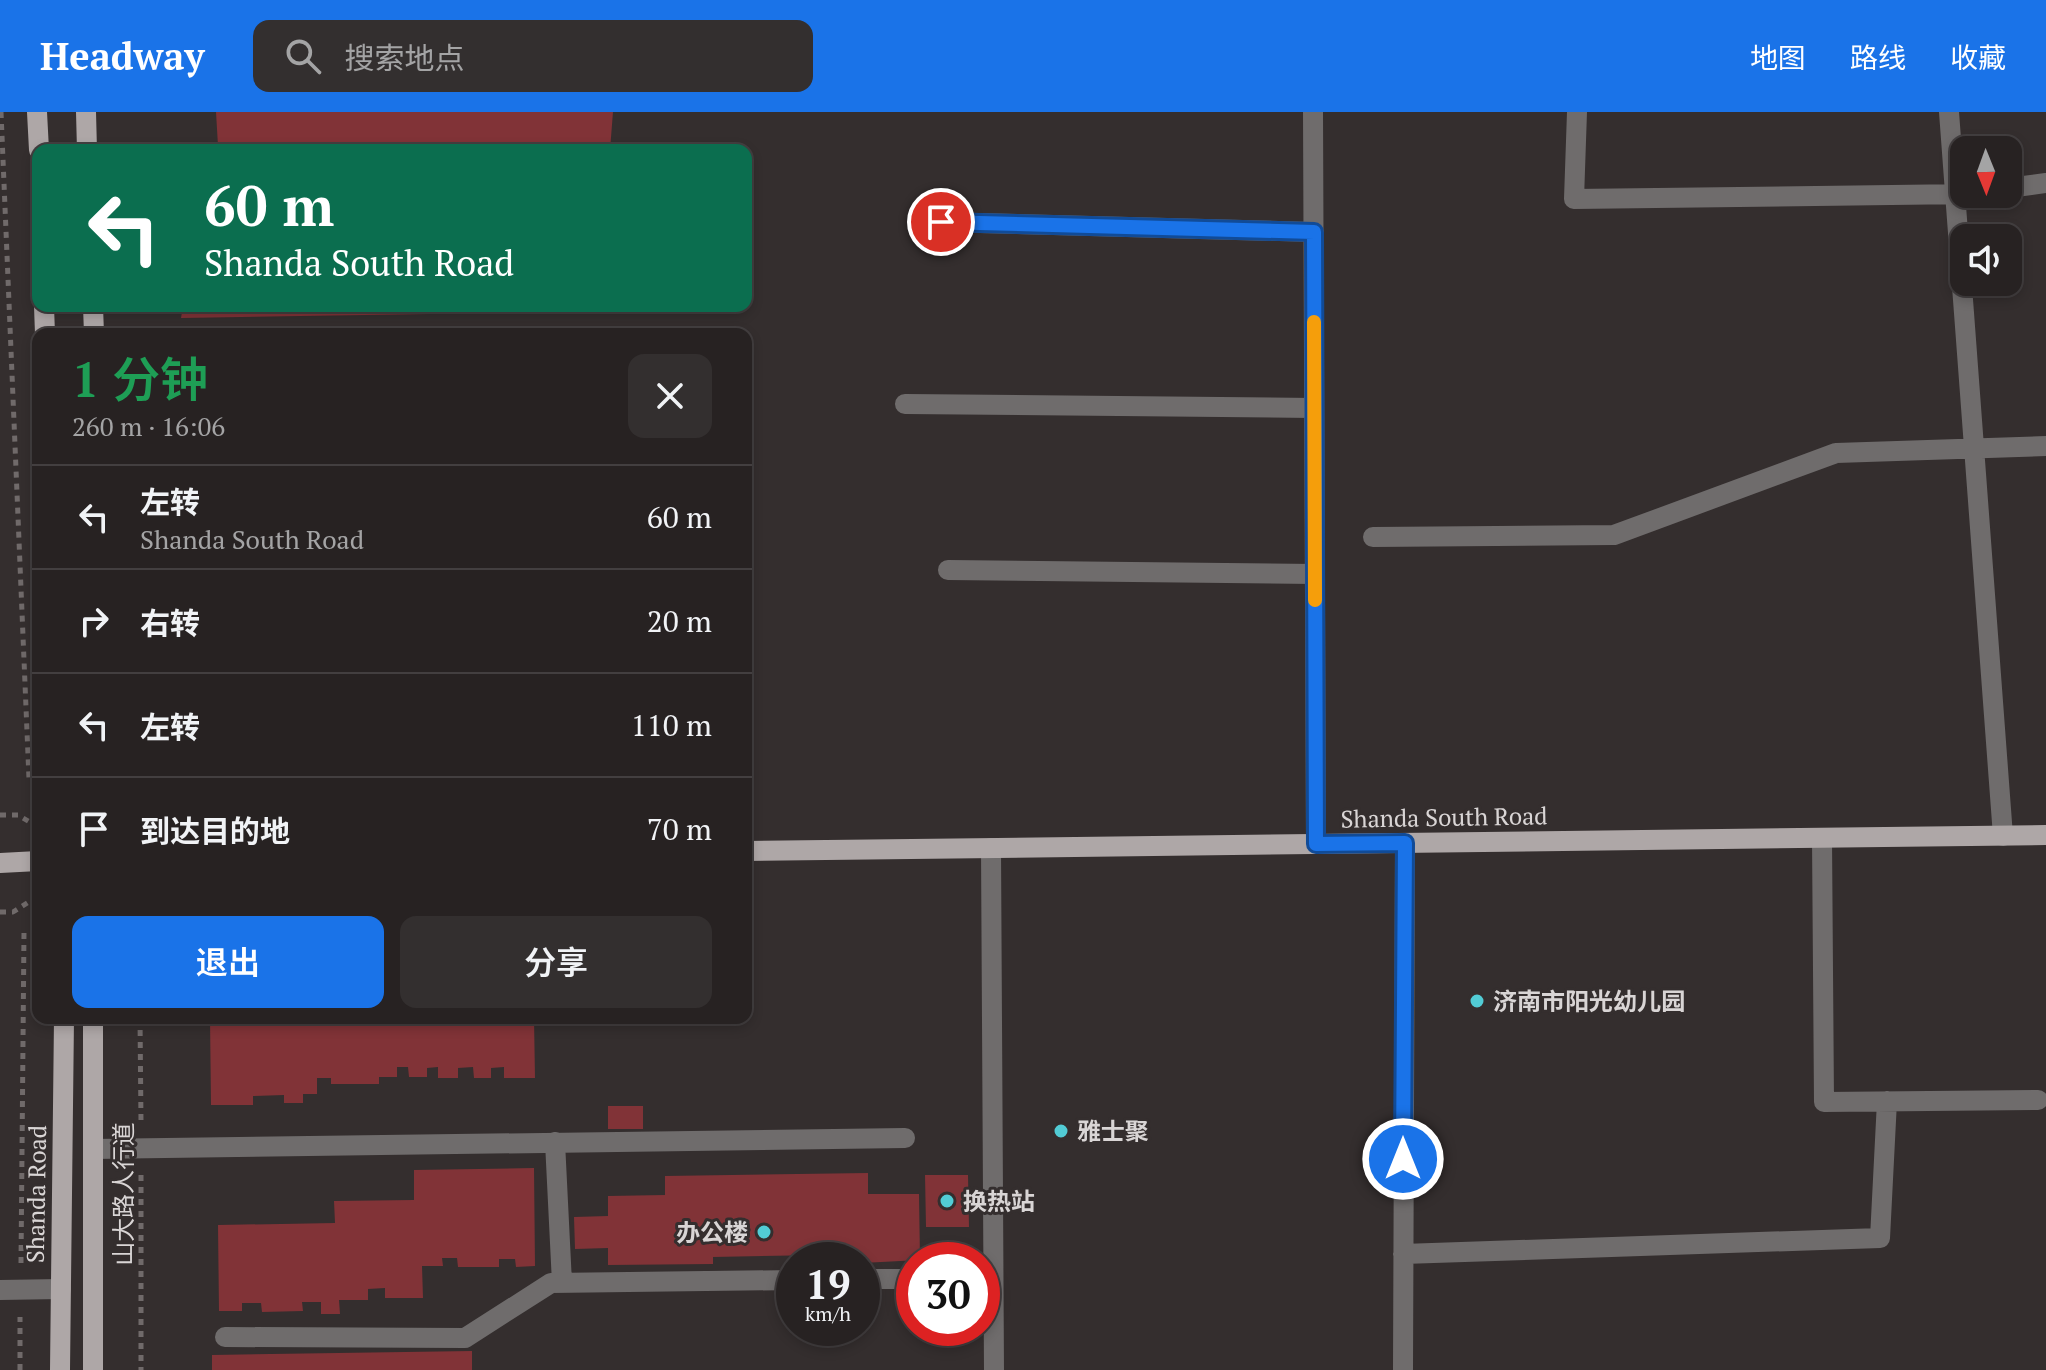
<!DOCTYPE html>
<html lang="zh">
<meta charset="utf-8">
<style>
body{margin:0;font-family:"PT Serif","Noto Sans SC",serif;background:#332f2f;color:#f1f3f6;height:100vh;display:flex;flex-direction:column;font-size:30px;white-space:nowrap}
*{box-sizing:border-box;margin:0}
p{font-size:26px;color:#a4a4a5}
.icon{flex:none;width:44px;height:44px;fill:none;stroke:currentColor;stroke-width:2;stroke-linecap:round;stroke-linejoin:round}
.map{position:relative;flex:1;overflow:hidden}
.side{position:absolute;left:32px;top:216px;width:720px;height:696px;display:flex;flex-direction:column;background:#272222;border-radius:16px;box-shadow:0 4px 12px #0003,0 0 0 2px #433f40}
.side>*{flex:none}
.guide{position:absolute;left:32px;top:32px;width:720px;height:168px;border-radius:16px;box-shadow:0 4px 12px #0003,0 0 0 2px #433f40;background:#0b6e4f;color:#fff;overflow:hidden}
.needle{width:52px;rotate:179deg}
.tools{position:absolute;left:1950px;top:24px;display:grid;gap:16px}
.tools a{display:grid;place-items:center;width:72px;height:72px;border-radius:16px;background:#272222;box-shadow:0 4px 12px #0003,0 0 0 2px #433f40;font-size:40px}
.speed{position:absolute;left:776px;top:1130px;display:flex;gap:16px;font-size:40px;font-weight:700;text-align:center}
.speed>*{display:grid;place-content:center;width:104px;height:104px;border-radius:50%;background:#272222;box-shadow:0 4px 12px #0003,0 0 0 2px #433f40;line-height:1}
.speed small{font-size:20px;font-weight:400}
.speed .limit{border:12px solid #d22;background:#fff;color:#111}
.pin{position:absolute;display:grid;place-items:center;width:68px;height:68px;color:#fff;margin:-34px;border:4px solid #fff;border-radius:50%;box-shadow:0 2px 8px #0007}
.me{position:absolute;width:88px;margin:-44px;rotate:0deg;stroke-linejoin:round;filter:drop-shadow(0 0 6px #0008)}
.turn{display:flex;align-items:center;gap:28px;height:168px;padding:0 40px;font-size:36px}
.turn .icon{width:104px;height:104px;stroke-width:2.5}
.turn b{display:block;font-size:56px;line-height:68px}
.round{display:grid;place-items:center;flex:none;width:84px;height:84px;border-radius:16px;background:#332f2f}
.summary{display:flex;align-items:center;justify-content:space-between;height:136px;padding:0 40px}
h1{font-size:48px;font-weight:600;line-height:60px;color:#1e9e55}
.cta{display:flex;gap:16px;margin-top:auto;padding:16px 40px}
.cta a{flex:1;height:92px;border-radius:16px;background:#1a73e8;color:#fff;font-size:32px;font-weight:600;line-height:92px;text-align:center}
.cta a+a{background:#332f2f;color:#f1f3f6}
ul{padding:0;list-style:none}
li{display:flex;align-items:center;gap:24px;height:104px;padding:0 40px;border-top:2px solid #433f40}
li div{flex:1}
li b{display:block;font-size:30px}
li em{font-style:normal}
header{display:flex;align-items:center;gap:48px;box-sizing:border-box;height:112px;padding:0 40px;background:#1a73e8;color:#fff}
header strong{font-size:38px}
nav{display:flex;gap:44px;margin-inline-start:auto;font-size:28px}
.search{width:560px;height:72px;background:#332f2f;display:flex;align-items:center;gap:20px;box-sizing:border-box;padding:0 28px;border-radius:16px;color:#a4a4a5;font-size:30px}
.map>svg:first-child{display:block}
.building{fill:#813337}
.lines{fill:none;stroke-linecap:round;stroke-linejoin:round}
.path{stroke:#706a6a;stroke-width:5;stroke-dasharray:6 6;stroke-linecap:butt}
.minor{stroke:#6f6c6c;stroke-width:20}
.major{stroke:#aea7a7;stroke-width:20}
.route-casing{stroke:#114b97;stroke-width:20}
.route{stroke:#1a73e8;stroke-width:14}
.slow{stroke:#f59e0b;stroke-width:14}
.poi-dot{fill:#52ccd5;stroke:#342e2e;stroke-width:3}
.labels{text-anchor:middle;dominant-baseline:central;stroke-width:6;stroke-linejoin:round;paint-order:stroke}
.street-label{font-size:24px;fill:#d9d5d5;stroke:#342e2e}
.poi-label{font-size:24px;font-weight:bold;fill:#d9d5d5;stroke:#342e2e;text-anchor:start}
</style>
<header>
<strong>Headway</strong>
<div class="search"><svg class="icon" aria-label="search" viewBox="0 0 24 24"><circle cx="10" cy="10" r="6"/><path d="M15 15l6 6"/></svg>搜索地点</div>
<nav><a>地图</a><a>路线</a><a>收藏</a></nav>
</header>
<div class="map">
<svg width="2046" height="1258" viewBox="0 0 2046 1258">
<rect width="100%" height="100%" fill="#342e2e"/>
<path class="building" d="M 216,0 L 613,0 L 610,38 L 280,38 L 218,34 Z
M 183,194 L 561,194 L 561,200 L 181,206 Z
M 210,906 L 534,906 L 535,966 L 504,966 L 504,955 L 491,956 L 491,966 L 474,966 L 473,955 L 458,956 L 458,966 L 438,966 L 438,955 L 427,956 L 427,965 L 409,965 L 408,955 L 397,955 L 397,965 L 379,965 L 379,972 L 331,972 L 331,966 L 317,966 L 317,982 L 303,982 L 303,991 L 284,991 L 284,983 L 253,984 L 253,993 L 211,993 Z
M 608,994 L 643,994 L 643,1017 L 608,1017 Z
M 534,1056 L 535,1154 L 516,1155 L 515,1147 L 499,1147 L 499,1155 L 458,1155 L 457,1146 L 442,1146 L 443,1154 L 422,1154 L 423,1186 L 385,1186 L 385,1176 L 368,1177 L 368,1188 L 339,1188 L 340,1202 L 321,1202 L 321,1190 L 302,1190 L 303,1199 L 262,1200 L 261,1191 L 242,1191 L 242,1199 L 219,1199 L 218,1113 L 335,1111 L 334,1089 L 414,1088 L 414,1058 Z
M 868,1061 L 868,1082 L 919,1082 L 920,1148 L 862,1151 L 862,1148 L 821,1148 L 821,1143 L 713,1145 L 713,1152 L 608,1153 L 608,1136 L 575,1137 L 574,1105 L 608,1104 L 608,1084 L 665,1083 L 665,1064 Z
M 925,1063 L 968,1063 L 969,1115 L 926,1115 Z
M 472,1239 L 472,1258 L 212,1258 L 212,1243 Z"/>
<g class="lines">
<path class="path" d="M 1,0 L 29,667
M 0,703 L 18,703 L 38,715
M 0,800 L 13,800 L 38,784
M 140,906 L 141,1009
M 141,1063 L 141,1258
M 21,1151 L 24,820
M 20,1258 L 20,1205"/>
<path class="minor" d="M 1313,0 L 1316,732
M 1577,0 L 1574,87 L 1967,82
M 1949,0 L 2003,724
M 2008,76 L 2046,71
M 941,110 L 1314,120
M 905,292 L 1314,296
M 1373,425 L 1614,423 L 1836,341 L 2046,334
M 948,458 L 1315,462
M 1822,726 L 1824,990 L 2038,988
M 991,736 L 994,1258
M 555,1030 L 562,1171
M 93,1037 L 905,1026
M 1403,1142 L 1880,1126 L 1887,989
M 862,1167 L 914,1167
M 0,1178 L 61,1177
M 225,1225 L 465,1226 L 551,1171 L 794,1168
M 1403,1258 L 1405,731"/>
<path class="major" d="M 37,0 L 39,38
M 86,0 L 87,38
M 44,194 L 45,222
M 93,194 L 94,222
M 746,739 L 2046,723
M 0,751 L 38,749
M 60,1258 L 64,906
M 93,1258 L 93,906"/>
</g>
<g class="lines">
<g class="route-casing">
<path id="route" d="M 941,110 L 1314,120 L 1316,732 L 1405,731 L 1403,1047"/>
</g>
<use href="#route" class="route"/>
<path class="slow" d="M 1314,210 L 1315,488"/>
</g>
<g class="poi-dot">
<circle cx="1477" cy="889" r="8"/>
<circle cx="1061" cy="1019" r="8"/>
<circle cx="947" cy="1089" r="8"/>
<circle cx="764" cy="1120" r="8"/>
</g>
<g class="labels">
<g class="street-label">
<text transform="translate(1444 705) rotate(-1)">Shanda South Road</text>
<text transform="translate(36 1082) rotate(-89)">Shanda Road</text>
<text transform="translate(123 1082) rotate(-90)">山大路人行道</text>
</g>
<g class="poi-label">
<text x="1493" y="889">济南市阳光幼儿园</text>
<text x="1077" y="1019">雅士聚</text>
<text x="963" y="1089">换热站</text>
<text x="748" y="1120" text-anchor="end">办公楼</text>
</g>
</g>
</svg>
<div class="tools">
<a><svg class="needle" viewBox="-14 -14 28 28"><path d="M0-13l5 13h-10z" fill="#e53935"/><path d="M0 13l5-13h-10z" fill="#a4a4a5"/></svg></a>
<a><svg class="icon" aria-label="sound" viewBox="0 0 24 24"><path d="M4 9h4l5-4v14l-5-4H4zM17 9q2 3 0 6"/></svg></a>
</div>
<div class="speed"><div>19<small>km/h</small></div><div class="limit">30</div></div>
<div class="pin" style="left:941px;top:110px;background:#d93025"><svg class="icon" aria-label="arrive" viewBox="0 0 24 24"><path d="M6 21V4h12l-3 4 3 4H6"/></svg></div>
<svg class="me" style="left:1403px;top:1047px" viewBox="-20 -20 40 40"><circle r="17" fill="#1a73e8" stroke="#fff" stroke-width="3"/><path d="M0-11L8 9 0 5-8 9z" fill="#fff"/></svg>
<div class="guide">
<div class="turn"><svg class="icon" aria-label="left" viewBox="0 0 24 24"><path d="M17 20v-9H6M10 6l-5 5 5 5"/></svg><div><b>60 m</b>Shanda South Road</div></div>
</div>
<section class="side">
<div class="summary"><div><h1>1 分钟</h1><p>260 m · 16:06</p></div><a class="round"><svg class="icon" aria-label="close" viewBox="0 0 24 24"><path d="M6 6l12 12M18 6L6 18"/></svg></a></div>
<ul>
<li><svg class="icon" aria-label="left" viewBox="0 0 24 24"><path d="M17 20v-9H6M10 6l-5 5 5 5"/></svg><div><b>左转</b><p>Shanda South Road</p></div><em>60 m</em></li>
<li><svg class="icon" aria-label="right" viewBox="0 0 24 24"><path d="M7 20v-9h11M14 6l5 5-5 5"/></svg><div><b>右转</b></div><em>20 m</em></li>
<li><svg class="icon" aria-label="left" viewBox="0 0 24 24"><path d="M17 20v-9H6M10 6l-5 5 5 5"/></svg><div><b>左转</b></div><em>110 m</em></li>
<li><svg class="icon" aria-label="arrive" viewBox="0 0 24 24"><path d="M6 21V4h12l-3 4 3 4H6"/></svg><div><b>到达目的地</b></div><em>70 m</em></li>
</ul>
<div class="cta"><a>退出</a><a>分享</a></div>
</section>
</div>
